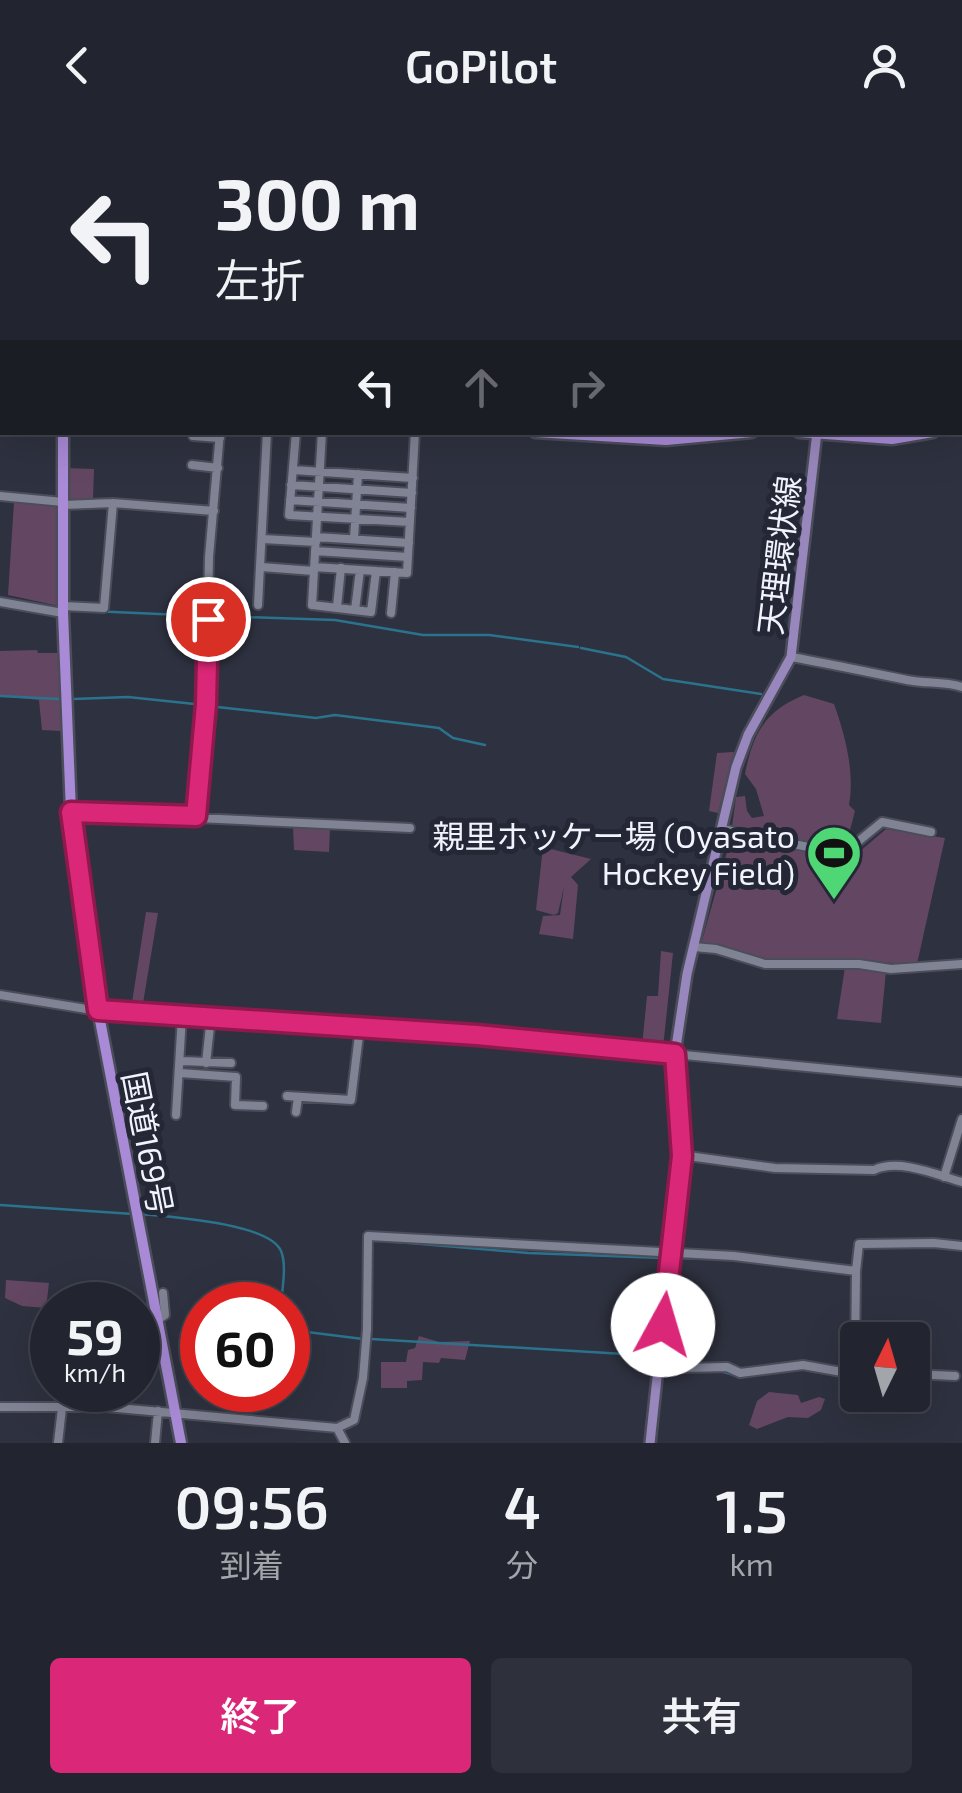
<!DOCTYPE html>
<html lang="ja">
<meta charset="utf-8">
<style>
body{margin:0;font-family:"Exo 2","Noto Sans JP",sans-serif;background:#2e313b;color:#f1f3f6;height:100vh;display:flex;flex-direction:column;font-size:38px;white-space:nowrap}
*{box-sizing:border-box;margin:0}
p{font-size:32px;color:#a2a5aa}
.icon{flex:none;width:55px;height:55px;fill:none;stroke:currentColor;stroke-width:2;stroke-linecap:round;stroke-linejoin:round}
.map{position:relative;height:1313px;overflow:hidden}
.details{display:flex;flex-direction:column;background:#22252f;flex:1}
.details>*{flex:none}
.hud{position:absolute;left:0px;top:0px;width:962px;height:305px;box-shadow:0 10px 40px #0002,0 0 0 2px #3f424b;background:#22252f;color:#f1f3f6;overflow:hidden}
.needle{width:65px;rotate:5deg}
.fabs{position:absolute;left:840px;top:1192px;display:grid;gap:20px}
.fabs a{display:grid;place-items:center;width:90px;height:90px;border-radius:10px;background:#22252f;box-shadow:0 10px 40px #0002,0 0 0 2px #3f424b;font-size:50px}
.speed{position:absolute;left:30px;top:1152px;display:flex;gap:20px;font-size:50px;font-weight:700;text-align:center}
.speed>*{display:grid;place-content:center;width:130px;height:130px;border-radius:50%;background:#22252f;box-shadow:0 10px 40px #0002,0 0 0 2px #3f424b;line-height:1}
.speed small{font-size:25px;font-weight:400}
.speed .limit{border:15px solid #d22;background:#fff;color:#111}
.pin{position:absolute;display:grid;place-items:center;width:85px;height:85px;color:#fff;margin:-42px;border:5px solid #fff;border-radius:50%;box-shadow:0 2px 10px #0007}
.me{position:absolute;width:110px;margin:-55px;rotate:6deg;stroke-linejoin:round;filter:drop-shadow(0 0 8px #0008)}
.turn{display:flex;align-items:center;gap:35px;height:210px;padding:0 50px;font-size:45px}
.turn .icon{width:130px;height:130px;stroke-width:2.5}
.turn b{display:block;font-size:70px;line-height:85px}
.lanes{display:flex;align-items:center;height:95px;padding:0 50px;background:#0003;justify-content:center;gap:50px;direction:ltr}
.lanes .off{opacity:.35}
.eta{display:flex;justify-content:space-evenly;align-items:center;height:170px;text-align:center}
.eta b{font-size:60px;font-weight:600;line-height:70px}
.action{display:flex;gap:20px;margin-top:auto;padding:20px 50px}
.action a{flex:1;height:115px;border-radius:10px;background:#db2777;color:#fff;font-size:40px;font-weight:600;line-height:115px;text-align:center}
.action a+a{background:#2e313b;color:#f1f3f6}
header{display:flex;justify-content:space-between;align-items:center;height:130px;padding:0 50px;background:#22252f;font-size:45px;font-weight:600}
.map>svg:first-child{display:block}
.green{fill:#634762}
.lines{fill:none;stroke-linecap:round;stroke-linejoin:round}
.stream{stroke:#2b738d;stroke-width:2.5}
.minor-casing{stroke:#4b4d5a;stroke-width:12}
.major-casing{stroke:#4b4d5a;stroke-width:14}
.highway-casing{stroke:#4b4d5a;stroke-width:15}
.minor{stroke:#808394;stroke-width:8}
.major{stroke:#9887bc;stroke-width:9}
.highway{stroke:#a88ad6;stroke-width:10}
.route-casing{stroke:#8e194d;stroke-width:25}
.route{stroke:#db2777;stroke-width:18}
.labels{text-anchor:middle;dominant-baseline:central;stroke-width:10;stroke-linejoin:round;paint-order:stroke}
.street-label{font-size:32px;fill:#f1f3fd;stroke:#242735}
.poi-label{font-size:32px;fill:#f1f3fd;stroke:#242735;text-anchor:end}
</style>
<header><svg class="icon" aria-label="back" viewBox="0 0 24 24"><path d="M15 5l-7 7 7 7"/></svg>GoPilot<svg class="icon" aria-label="person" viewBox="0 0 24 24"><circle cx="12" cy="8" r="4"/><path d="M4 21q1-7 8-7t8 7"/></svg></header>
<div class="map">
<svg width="962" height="1313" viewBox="0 0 962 1313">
<rect width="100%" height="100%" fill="#2e313f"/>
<path class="green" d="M 66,338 L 94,339 L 93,369 L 66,370 Z
M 14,372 L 60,376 L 59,476 L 8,465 Z
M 37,520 L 38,523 L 58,523 L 61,601 L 42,600 L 39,570 L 0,566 L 0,521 Z
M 804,565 L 834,574 C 845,605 855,642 849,675 L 855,681 L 850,700 L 837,718 L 732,697 L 736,667 L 745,666 L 747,681 L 752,688 L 764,686 L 756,659 L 745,644 C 753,603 765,581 804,565 Z
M 734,622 L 718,683 L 709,681 L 717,623 Z
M 293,696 L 330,698 L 329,722 L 294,720 Z
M 886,699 L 945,708 L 917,834 L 780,828 C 762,833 723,818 701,814 L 731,708 L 851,729 Z
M 543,717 L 591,729 L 571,747 L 578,755 L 573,809 L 539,804 L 543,786 L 560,785 L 564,757 L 558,783 L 554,785 L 536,780 Z
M 146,782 L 158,783 L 142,879 L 131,879 Z
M 661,821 L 673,823 L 663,918 L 642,916 L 647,866 L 658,866 Z
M 845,837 L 886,841 L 881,893 L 837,889 Z
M 6,1150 L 49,1153 L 46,1178 L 22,1176 L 5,1168 Z
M 419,1206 L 439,1212 L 470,1211 L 465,1230 L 441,1228 L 439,1233 L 423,1232 L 422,1250 L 407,1251 L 407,1258 L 381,1258 L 381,1232 L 406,1232 L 408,1220 L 415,1218 Z
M 769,1262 L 798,1265 L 801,1273 L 819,1267 L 825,1269 L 821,1280 L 808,1288 L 788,1287 L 757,1299 L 749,1295 L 757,1271 Z"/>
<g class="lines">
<path class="stream" d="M 0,468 L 56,478
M 68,480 L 205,486
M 212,486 L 335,490 L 423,505 L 489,505 L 578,517
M 58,494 L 61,569
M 581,518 L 626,527 L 663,549 L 761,564
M 0,566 L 59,569
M 73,569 L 128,567 L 204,575
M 208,576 L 316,588 L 335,585 L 439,598 L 453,608 L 485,615
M 0,1075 L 133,1084
M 141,1084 C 170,1087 269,1093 281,1121 C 287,1135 282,1160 281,1175
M 374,1110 L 528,1123 L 664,1128
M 678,1128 L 724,1129
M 288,1196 L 299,1201 L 363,1209
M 371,1209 L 624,1224 L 656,1233
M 664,1236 L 680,1240
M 688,1242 L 720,1241 L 734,1245"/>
<g class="minor-casing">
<path id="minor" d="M 221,0 L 222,2
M 302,0 L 311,2
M 721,0 L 721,2
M 892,0 L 892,2
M 136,2 L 136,0
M 330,2 L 330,0
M 382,2 L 382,0
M 425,2 L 425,0
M 467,2 L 469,0
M 938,2 L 938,0
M 960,24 L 962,24
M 0,64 L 2,64
M 961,86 L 962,78
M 0,172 L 2,172
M 960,251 L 962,254
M 0,273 L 2,274
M 296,302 L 289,385 L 410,392
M 322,302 L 312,475 L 371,482 L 376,441
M 193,306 L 220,308
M 192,335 L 218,338
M 293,340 L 413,348
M 291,355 L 412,363
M 0,366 L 63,372
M 290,370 L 411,378
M 63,375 L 113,373 L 214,381
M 316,407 L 409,413
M 263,409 L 316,412
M 354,409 L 358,344
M 315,421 L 408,427
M 261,437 L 314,441
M 314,437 L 407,443 L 415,302
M 0,472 L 63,483
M 258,475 L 267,302
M 63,476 L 104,478 L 113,373
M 337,477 L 341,438
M 355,480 L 360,440
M 391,483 L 395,442
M 791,527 C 830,534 868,542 907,550 C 926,554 944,551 962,557
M 71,682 L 410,698
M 196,686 L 206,574 L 209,427 L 220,302
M 722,699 L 832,722 L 849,719 L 882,692 L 931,702
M 694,817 L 716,819 L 765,834 L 859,834 L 891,839 L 962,834
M 0,865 L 105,882 L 477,905 L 962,952
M 182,931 L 231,933
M 206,933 L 211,887
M 180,943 L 236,947 L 235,975 L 263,976
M 287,966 L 351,970 L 360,897
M 296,982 L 298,967
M 176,985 L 182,886
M 681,1025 L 775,1038 L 874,1040 C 899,1028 937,1045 962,1052
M 944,1047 L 962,989
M 157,1190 L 165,1185 L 163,1163
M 855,1227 L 856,1141
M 659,1230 L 684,1238 L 727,1237 L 740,1243 L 803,1235 L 853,1244 L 858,1227
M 912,1244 L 955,1246
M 0,1277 L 106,1277 L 337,1298
M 58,1313 L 62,1278
M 155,1313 L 158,1281
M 345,1313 L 337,1298 L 354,1290 L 363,1248 L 367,1199 L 368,1106 L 734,1126 L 856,1141 L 859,1114 L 934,1113 L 962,1116"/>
</g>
<g class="major-casing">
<path id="major" d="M 805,0 L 805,2
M 650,1313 L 681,1025 L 675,924 L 687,844 L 736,637 L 748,605 L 791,527 L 817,302"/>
</g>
<g class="highway-casing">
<path id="highway" d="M 62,2 L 62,0
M 960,293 L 962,292
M 63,302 L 63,483 L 71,682 L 98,880 L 181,1313
M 535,302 L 666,310 L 752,302
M 799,302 L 892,309 L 933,302"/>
</g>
<use href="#minor" class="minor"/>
<use href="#major" class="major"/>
<use href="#highway" class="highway"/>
</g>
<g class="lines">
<g class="route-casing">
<path id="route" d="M 208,489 L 206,574 L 196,686 L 71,682 L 98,880 L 477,905 L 675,924 L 682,1026 L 663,1195"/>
</g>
<use href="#route" class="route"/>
</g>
<defs>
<g id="stadium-pin" transform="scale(2.875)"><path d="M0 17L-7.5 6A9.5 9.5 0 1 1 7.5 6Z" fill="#4fd675" stroke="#242735"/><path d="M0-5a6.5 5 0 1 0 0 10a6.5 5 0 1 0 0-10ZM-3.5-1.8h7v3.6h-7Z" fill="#111"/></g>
</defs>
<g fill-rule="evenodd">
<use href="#stadium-pin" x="834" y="723"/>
</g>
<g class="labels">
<g class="street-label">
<text transform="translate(778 425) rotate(-83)">天理環状線</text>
<text transform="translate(149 1013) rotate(79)">国道169号</text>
</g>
<g class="poi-label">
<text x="795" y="705">親里ホッケー場 (Oyasato<tspan x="795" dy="37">Hockey Field)</tspan></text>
</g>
</g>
</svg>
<div class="fabs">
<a><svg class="needle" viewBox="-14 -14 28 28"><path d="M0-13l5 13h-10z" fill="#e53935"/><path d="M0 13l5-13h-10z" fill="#a2a5aa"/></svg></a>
</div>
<div class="speed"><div>59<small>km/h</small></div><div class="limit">60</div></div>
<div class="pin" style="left:208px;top:489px;background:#d93025"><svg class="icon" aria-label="arrive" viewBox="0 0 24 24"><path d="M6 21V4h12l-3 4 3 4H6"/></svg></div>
<svg class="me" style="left:663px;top:1195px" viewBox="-20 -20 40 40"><circle r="19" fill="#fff"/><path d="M0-13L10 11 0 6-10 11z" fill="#db2777"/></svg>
<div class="hud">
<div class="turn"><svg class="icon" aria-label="left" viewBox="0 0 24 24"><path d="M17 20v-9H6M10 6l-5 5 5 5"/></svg><div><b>300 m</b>左折</div></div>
<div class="lanes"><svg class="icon" aria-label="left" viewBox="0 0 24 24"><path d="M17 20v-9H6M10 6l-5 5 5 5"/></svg><svg class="icon off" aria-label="ahead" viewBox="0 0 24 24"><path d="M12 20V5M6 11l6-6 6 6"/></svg><svg class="icon off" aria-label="right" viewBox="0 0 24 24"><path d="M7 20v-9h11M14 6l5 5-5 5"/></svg></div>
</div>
</div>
<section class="details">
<div class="eta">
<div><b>09:56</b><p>到着</p></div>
<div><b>4</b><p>分</p></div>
<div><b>1.5</b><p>km</p></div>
</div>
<div class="action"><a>終了</a><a>共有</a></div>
</section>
